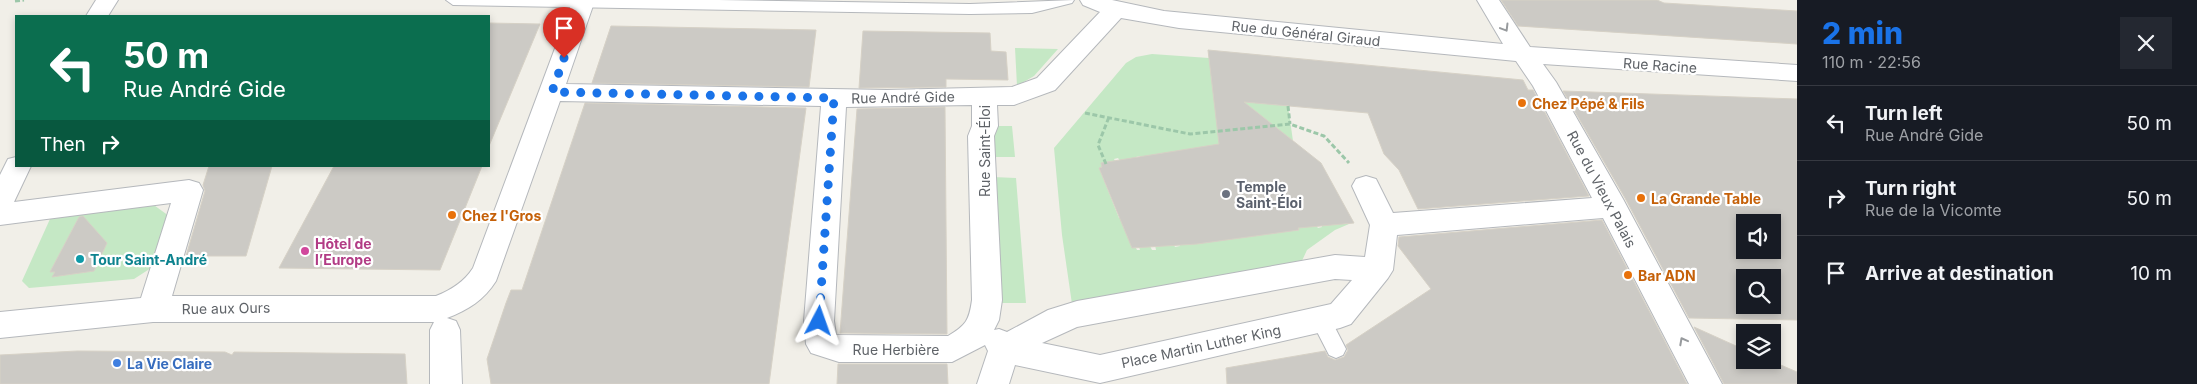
<!DOCTYPE html>
<meta charset="utf-8">
<style>
body{margin:0;font-family:Inter,sans-serif;background:#242831;color:#f1f3f6;height:100vh;display:flex;flex-direction:column;font-size:19px;white-space:nowrap}
*{box-sizing:border-box;margin:0}
p{font-size:16px;color:#9ea1a6}
.icon{flex:none;width:28px;height:28px;fill:none;stroke:currentColor;stroke-width:2;stroke-linecap:round;stroke-linejoin:round}
.map{position:relative;flex:1;overflow:hidden}
.drawer{display:flex;flex-direction:column;background:#171b24;width:400px}
.drawer>*{flex:none}
.guide{position:absolute;left:15px;top:15px;width:475px;height:152px;border-radius:0px;box-shadow:0 2px 8px #0003;background:#0b6e4f;color:#fff;overflow:hidden}
.tools{position:absolute;left:1736px;top:214px;display:grid;gap:10px}
.tools a{display:grid;place-items:center;width:45px;height:45px;border-radius:0px;background:#171b24;box-shadow:0 2px 8px #0003;font-size:25px}
.pin{position:absolute;display:grid;place-items:center;width:42px;height:42px;color:#fff;margin:-51px -21px;border-radius:50% 50% 50% 0;rotate:-45deg;box-shadow:0 0 5px #0007}
.pin .icon{rotate:45deg}
.me{position:absolute;width:55px;margin:-28px;rotate:4deg;stroke-linejoin:round;filter:drop-shadow(0 0 4px #0008)}
.turn{display:flex;align-items:center;gap:18px;height:105px;padding:0 25px;font-size:22px}
.turn .icon{width:65px;height:65px;stroke-width:2.5}
.turn b{display:block;font-size:35px;line-height:42px}
.then{display:flex;align-items:center;height:48px;padding:0 25px;background:#0003;gap:10px;font-size:19px}
.round{display:grid;place-items:center;flex:none;width:52px;height:52px;border-radius:0px;background:#242831}
.head{display:flex;align-items:center;justify-content:space-between;height:85px;padding:0 25px}
h1{font-size:30px;font-weight:800;line-height:38px;color:#1a73e8}
ul{padding:0;list-style:none}
li{display:flex;align-items:center;gap:15px;height:75px;padding:0 25px;border-top:1px solid #363941}
li div{flex:1}
li b{display:block;font-size:19px}
li em{font-style:normal}
main{display:flex;flex:1;min-height:0}
.map>svg:first-child{display:block}
.green{fill:#c5e8c5}
.building{fill:#cccac5;stroke:#d6d1c6;fill-rule:evenodd}
.lines{fill:none;stroke-linecap:round;stroke-linejoin:round}
.lane-casing{stroke:#b5b8bc;stroke-width:2}
.street-casing{stroke:#b5b8bc;stroke-width:2}
.path{stroke:#9cc7a9;stroke-width:3;stroke-dasharray:5 2.5;stroke-linecap:butt}
.lane{fill:#fff;fill-rule:evenodd}
.street{fill:#fff;fill-rule:evenodd}
.oneway{stroke:#979a9d}
.route{stroke:#1a73e8;stroke-width:9;stroke-dasharray:0 16.2}
.food-dot{fill:#e8710a;stroke:#fff;stroke-width:2}
.worship-dot{fill:#6b7280;stroke:#fff;stroke-width:2}
.hotel-dot{fill:#d1479c;stroke:#fff;stroke-width:2}
.culture-dot{fill:#0f9aa8;stroke:#fff;stroke-width:2}
.shop-dot{fill:#3f7fe0;stroke:#fff;stroke-width:2}
.labels{text-anchor:middle;dominant-baseline:central;stroke-width:4.5;stroke-linejoin:round;paint-order:stroke}
.street-label{font-size:14px;fill:#5f6368;stroke:#fff}
.food-label{font-size:14px;font-weight:bold;fill:#c56008;stroke:#fff;text-anchor:start}
.worship-label{font-size:14px;font-weight:bold;fill:#5b616d;stroke:#fff;text-anchor:start}
.hotel-label{font-size:14px;font-weight:bold;fill:#b23c85;stroke:#fff;text-anchor:start}
.culture-label{font-size:14px;font-weight:bold;fill:#0d838f;stroke:#fff;text-anchor:start}
.shop-label{font-size:14px;font-weight:bold;fill:#366cbe;stroke:#fff;text-anchor:start}
</style>
<main>
<div class="map">
<svg width="1797" height="384" viewBox="0 0 1797 384">
<rect width="100%" height="100%" fill="#f1efe8"/>
<path class="green" d="M 1015,48 L 1058,49 L 1034,76 L 1017,86 Z
M 1152,54 L 1209,58 L 1214,98 L 1288,106 L 1293,141 L 1165,156 L 1162,153 L 1158,154 L 1160,157 L 1143,159 L 1140,156 L 1136,157 L 1138,160 L 1121,162 L 1118,158 L 1114,159 L 1116,163 L 1099,168 L 1119,218 L 1123,218 L 1126,226 L 1123,226 L 1123,228 L 1127,228 L 1130,235 L 1127,237 L 1131,237 L 1132,248 L 1136,248 L 1137,250 L 1140,250 L 1139,247 L 1150,246 L 1152,250 L 1156,250 L 1155,245 L 1173,243 L 1175,247 L 1180,246 L 1178,242 L 1202,243 L 1292,227 L 1295,231 L 1299,230 L 1297,226 L 1315,224 L 1318,228 L 1322,227 L 1321,224 L 1342,221 L 1344,224 L 1349,224 L 1335,230 L 1307,250 L 1300,265 L 1072,304 L 1062,235 L 1054,148 L 1126,63 L 1136,57 Z
M 997,126 L 1012,126 L 1015,157 L 991,157 L 991,145 Z
M 993,177 L 1016,178 L 1026,303 L 1000,303 Z
M 151,203 L 169,216 L 151,268 L 134,279 L 29,288 L 22,281 L 50,219 L 60,213 Z"/>
<path class="building" d="M 1501,0 L 1657,0 L 1664,3 L 1797,11 L 1797,44 L 1518,26 Z
M 489,23 L 540,24 L 489,146 Z
M 611,26 L 816,30 L 809,87 L 592,83 Z
M 863,31 L 990,33 L 991,51 L 1006,52 L 1008,80 L 946,79 L 946,87 L 859,88 Z
M 1208,50 L 1523,80 L 1528,90 L 1533,90 L 1589,196 L 1418,209 L 1399,170 L 1384,154 L 1368,113 L 1244,102 L 1321,163 L 1354,223 L 1298,228 L 1299,230 L 1197,244 L 1132,248 L 1099,168 L 1102,167 L 1101,163 L 1219,144 Z
M 1563,91 L 1797,99 L 1797,320 L 1689,318 L 1625,198 ZM 1745,222 L 1772,222 L 1772,250 L 1745,250 ZM 1745,278 L 1772,278 L 1772,305 L 1745,305 Z
M 585,103 L 806,108 L 769,384 L 491,384 L 487,359 L 506,303 L 511,290 L 522,290 Z
M 945,107 L 947,334 L 840,333 L 857,109 Z
M 209,166 L 272,166 L 246,256 L 186,256 L 205,191 L 203,185 Z
M 334,166 L 482,166 L 440,270 L 279,268 Z
M 83,216 L 107,243 L 94,271 L 52,277 L 55,272 L 50,272 L 79,217 Z
M 1602,220 L 1687,384 L 1227,384 L 1226,368 L 1325,351 L 1328,357 L 1335,360 L 1344,357 L 1348,350 L 1346,345 L 1431,289 L 1398,246 L 1399,237 Z
M 1694,327 L 1745,350 L 1745,360 L 1769,360 L 1797,372 L 1797,384 L 1724,384 Z
M 77,351 L 225,352 L 232,355 L 234,352 L 405,354 L 407,384 L 0,384 L 0,355 Z
M 838,364 L 947,364 L 948,384 L 837,384 Z"/>
<g class="lines">
<g class="lane-casing">
<path id="lane" d="M 446,0 L 718,0 L 970,4 L 1074,0 L 1072,3 L 1032,13 L 970,14 L 453,5 Z
M 1321,312 L 1328,314 L 1346,349 L 1343,355 L 1336,358 L 1329,355 L 1311,320 L 1314,314 Z"/>
</g>
<g class="street-casing">
<path id="street" d="M 96,0 L 118,0 L 108,16 L 86,16 Z
M 573,0 L 595,0 L 566,84 L 887,90 L 1012,87 L 1037,78 L 1100,12 L 1083,5 L 1080,0 L 1112,0 L 1164,11 L 1503,44 L 1477,0 L 1499,0 L 1530,47 L 1797,65 L 1797,81 L 1543,64 L 1556,82 L 1623,199 L 1722,384 L 1689,384 L 1603,218 L 1397,235 L 1393,270 L 1388,278 L 1351,324 L 1340,328 L 1100,383 L 1015,365 L 1009,384 L 977,384 L 988,351 L 985,345 L 952,362 L 839,362 L 811,353 L 806,344 L 804,321 L 821,106 L 560,101 L 496,281 C 484,300 468,310 447,318 L 456,321 L 460,330 L 462,384 L 430,384 L 430,330 L 434,322 L 153,322 L 0,338 L 0,312 L 141,298 L 171,203 L 0,225 L 0,175 L 8,159 L 16,157 L 16,166 L 31,166 L 14,202 L 189,180 L 199,183 L 203,190 L 172,296 L 436,296 C 451,290 464,282 473,268 ZM 1121,18 L 1179,28 L 1516,61 L 1533,86 L 1592,198 L 1393,213 L 1376,179 L 1366,176 L 1356,179 L 1352,186 L 1370,225 L 1365,257 L 1335,255 L 1077,301 L 1048,310 L 1007,332 L 999,329 L 994,330 L 999,320 L 1002,300 L 994,136 L 998,126 L 997,105 L 1014,105 L 1055,90 ZM 972,105 L 972,126 L 968,136 L 972,300 C 969,321 966,325 948,336 L 836,335 L 834,321 L 846,107 ZM 1335,279 L 1352,280 L 1331,304 L 1100,355 L 1042,343 L 1077,327 Z"/>
</g>
<path class="path" d="M 15,1 L 24,0
M 1288,106 L 1290,124
M 1085,113 L 1190,134 L 1290,124 L 1324,136 L 1349,163
M 1106,164 L 1098,145 L 1109,117"/>
<use href="#lane" class="lane"/>
<use href="#street" class="street"/>
</g>
<defs><path id="oneway-chevron" d="M-2-3.5L2.5 0L-2 3.5" fill="none" stroke-width="1.6" stroke-linecap="round" stroke-linejoin="round" transform="scale(1.25)"/></defs>
<g class="oneway">
<use href="#oneway-chevron" transform="translate(1505 28) rotate(59)"/>
<use href="#oneway-chevron" transform="translate(1683 341) rotate(-118)"/>
</g>
<g class="lines">
<path class="route" d="M 564,58 L 552,92 L 834,98 L 819,321"/>
</g>
<g class="food-dot">
<circle cx="1522" cy="103" r="5"/>
<circle cx="1641" cy="198" r="5"/>
<circle cx="452" cy="215" r="5"/>
<circle cx="1628" cy="275" r="5"/>
</g>
<circle class="worship-dot" cx="1226" cy="194" r="5"/>
<circle class="hotel-dot" cx="305" cy="251" r="5"/>
<circle class="culture-dot" cx="80" cy="259" r="5"/>
<circle class="shop-dot" cx="117" cy="363" r="5"/>
<g class="labels">
<g class="street-label">
<text transform="translate(1306 33) rotate(6)">Rue du Général Giraud</text>
<text transform="translate(1660 65) rotate(4)">Rue Racine</text>
<text transform="translate(903 97) rotate(-1)">Rue André Gide</text>
<text transform="translate(984 151) rotate(-90)">Rue Saint-Éloi</text>
<text transform="translate(1602 189) rotate(62)">Rue du Vieux Palais</text>
<text transform="translate(226 308) rotate(-1)">Rue aux Ours</text>
<text transform="translate(1201 346) rotate(-12)">Place Martin Luther King</text>
<text x="896" y="349">Rue Herbière</text>
</g>
<g class="food-label">
<text x="1532" y="103">Chez Pépé &amp; Fils</text>
<text x="1651" y="198">La Grande Table</text>
<text x="462" y="215">Chez l'Gros</text>
<text x="1638" y="275">Bar ADN</text>
</g>
<g class="worship-label">
<text x="1236" y="186">Temple<tspan x="1236" dy="16">Saint-Éloi</tspan></text>
</g>
<g class="hotel-label">
<text x="315" y="243">Hôtel de<tspan x="315" dy="16">l’Europe</tspan></text>
</g>
<g class="culture-label">
<text x="90" y="259">Tour Saint-André</text>
</g>
<g class="shop-label">
<text x="127" y="363">La Vie Claire</text>
</g>
</g>
</svg>
<div class="tools">
<a><svg class="icon" aria-label="sound" viewBox="0 0 24 24"><path d="M4 9h4l5-4v14l-5-4H4zM17 9q2 3 0 6"/></svg></a>
<a><svg class="icon" aria-label="search" viewBox="0 0 24 24"><circle cx="10" cy="10" r="6"/><path d="M15 15l6 6"/></svg></a>
<a><svg class="icon" aria-label="layers" viewBox="0 0 24 24"><path d="M12 4l9 5-9 5-9-5zM3 14l9 5 9-5"/></svg></a>
</div>
<div class="pin" style="left:564px;top:58px;background:#d93025"><svg class="icon" aria-label="arrive" viewBox="0 0 24 24"><path d="M6 21V4h12l-3 4 3 4H6"/></svg></div>
<svg class="me" style="left:819px;top:321px" viewBox="-20 -20 40 40"><path d="M0-17L14 15 0 8-14 15z" fill="#1a73e8" stroke="#fff" stroke-width="4"/></svg>
<div class="guide">
<div class="turn"><svg class="icon" aria-label="left" viewBox="0 0 24 24"><path d="M17 20v-9H6M10 6l-5 5 5 5"/></svg><div><b>50 m</b>Rue André Gide</div></div>
<div class="then">Then<svg class="icon" aria-label="right" viewBox="0 0 24 24"><path d="M7 20v-9h11M14 6l5 5-5 5"/></svg></div>
</div>
</div>
<section class="drawer">
<div class="head"><div><h1>2 min</h1><p>110 m · 22:56</p></div><a class="round"><svg class="icon" aria-label="close" viewBox="0 0 24 24"><path d="M6 6l12 12M18 6L6 18"/></svg></a></div>
<ul>
<li><svg class="icon" aria-label="left" viewBox="0 0 24 24"><path d="M17 20v-9H6M10 6l-5 5 5 5"/></svg><div><b>Turn left</b><p>Rue André Gide</p></div><em>50 m</em></li>
<li><svg class="icon" aria-label="right" viewBox="0 0 24 24"><path d="M7 20v-9h11M14 6l5 5-5 5"/></svg><div><b>Turn right</b><p>Rue de la Vicomte</p></div><em>50 m</em></li>
<li><svg class="icon" aria-label="arrive" viewBox="0 0 24 24"><path d="M6 21V4h12l-3 4 3 4H6"/></svg><div><b>Arrive at destination</b></div><em>10 m</em></li>
</ul>
</section>
</main>
